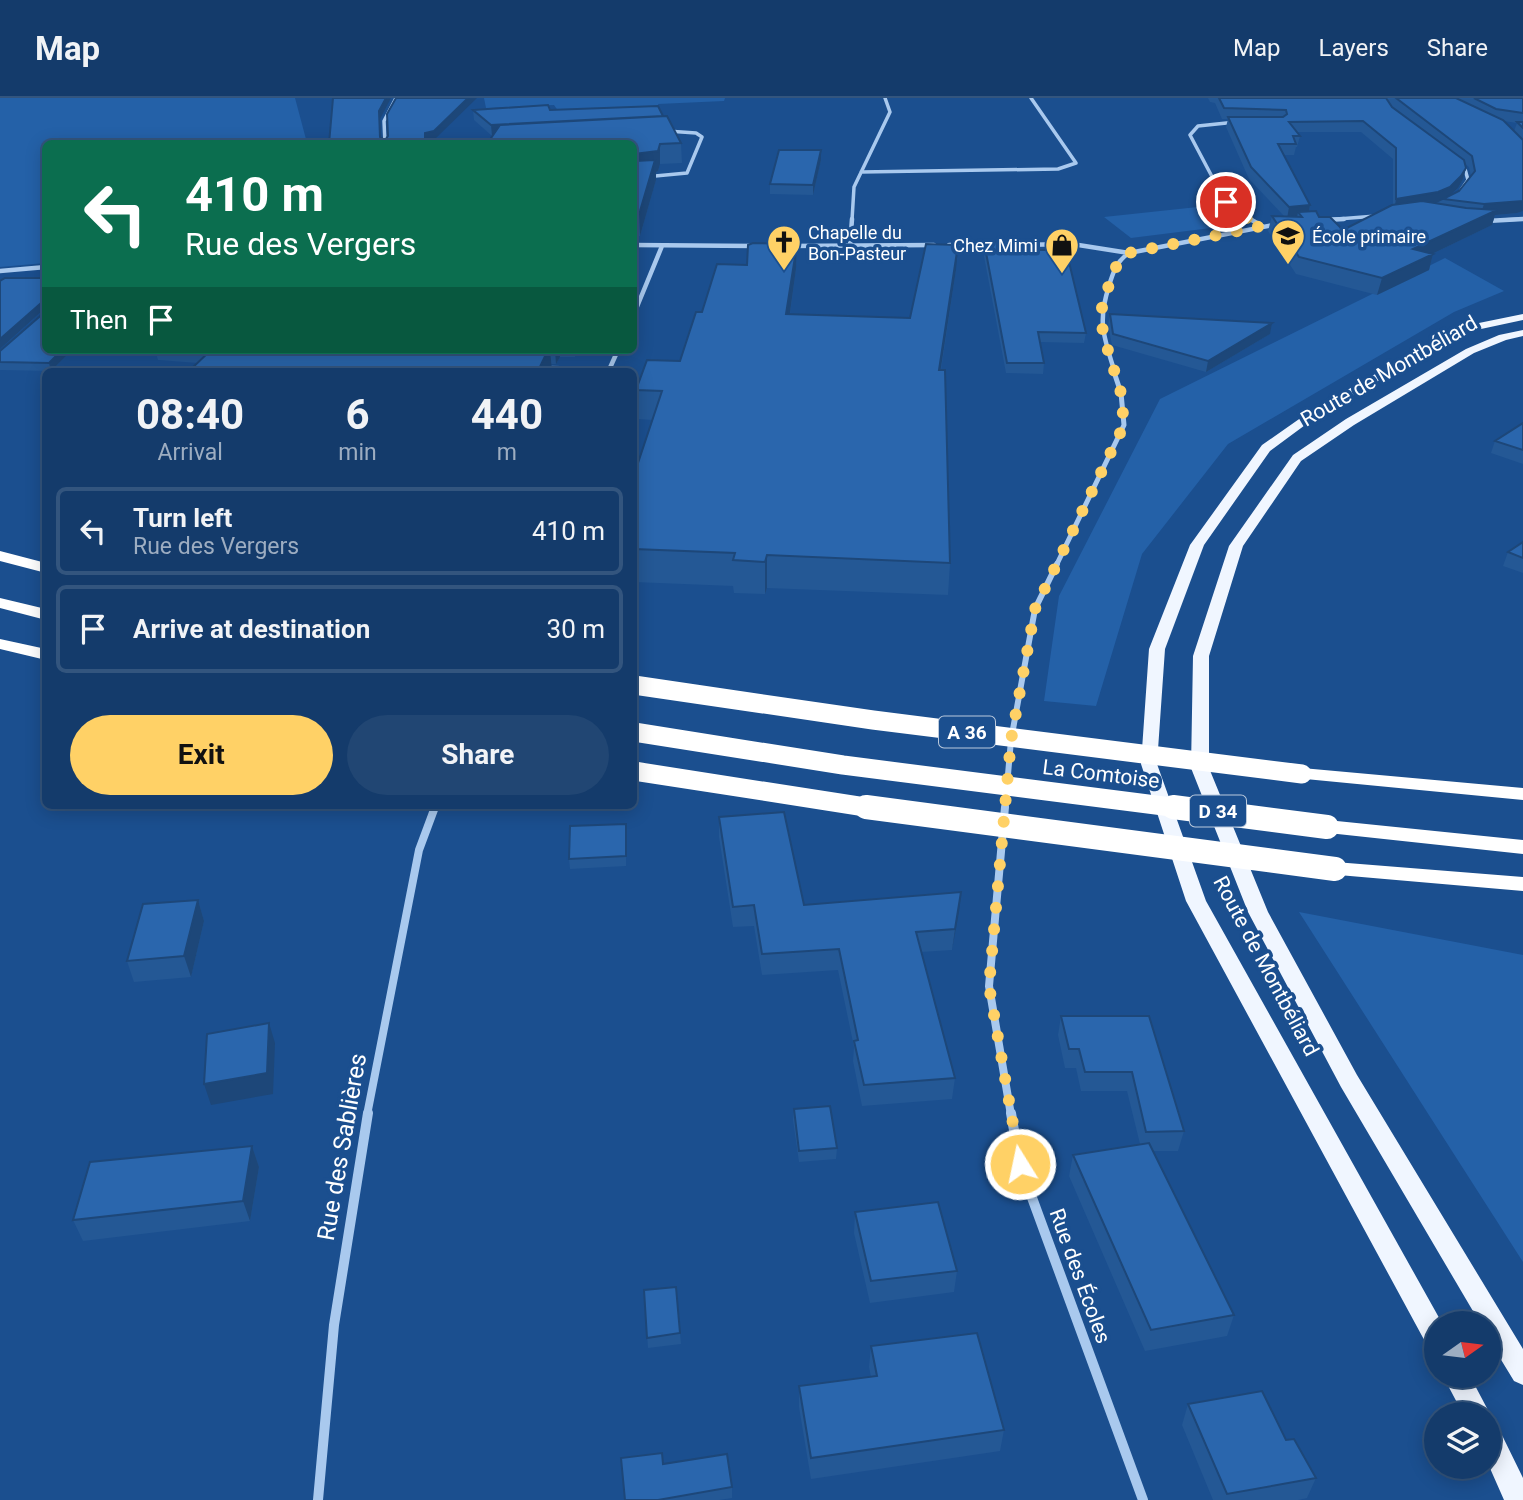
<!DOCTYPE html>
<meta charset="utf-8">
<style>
body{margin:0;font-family:Roboto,sans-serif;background:#214673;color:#f1f3f6;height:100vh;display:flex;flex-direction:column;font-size:26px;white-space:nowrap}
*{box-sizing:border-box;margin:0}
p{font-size:23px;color:#9dadc1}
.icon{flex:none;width:38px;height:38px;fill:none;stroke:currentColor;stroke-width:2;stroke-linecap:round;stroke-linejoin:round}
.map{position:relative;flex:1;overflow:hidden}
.sheet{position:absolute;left:42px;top:270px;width:595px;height:441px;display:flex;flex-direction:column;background:#143b6b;border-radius:10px;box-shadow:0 4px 18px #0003,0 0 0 2px #33557e}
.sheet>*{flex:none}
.banner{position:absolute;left:42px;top:42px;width:595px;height:214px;border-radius:10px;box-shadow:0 4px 18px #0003,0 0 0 2px #33557e;background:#0b6e4f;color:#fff;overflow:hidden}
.needle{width:46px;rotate:76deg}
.buttons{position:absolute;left:1424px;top:1213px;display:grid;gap:14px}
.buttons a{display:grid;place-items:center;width:77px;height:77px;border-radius:50%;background:#143b6b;box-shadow:0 4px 18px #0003,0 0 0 2px #33557e;font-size:35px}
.pin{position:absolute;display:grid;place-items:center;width:60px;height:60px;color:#fff;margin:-30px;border:4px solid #fff;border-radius:50%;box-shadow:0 2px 7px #0007}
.me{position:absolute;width:77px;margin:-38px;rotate:350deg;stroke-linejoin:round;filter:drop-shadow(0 0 5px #0008)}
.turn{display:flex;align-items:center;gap:24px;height:147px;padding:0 28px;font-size:32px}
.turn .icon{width:91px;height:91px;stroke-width:2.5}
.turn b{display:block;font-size:49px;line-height:60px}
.then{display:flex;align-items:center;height:66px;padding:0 28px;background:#0003;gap:14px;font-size:26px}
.eta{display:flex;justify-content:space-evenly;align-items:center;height:119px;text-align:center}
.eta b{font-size:42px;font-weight:700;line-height:49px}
.cta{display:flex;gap:14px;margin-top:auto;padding:14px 28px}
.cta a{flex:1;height:80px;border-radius:42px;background:#ffd166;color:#111;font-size:28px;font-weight:700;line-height:80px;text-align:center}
.cta a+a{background:#214673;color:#f1f3f6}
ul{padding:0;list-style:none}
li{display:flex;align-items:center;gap:21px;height:88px;margin:0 14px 10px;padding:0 14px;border:4px solid #33557e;border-radius:10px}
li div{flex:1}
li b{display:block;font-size:26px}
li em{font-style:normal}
header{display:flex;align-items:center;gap:42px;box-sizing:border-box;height:98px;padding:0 35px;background:#143b6b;border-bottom:2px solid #33557e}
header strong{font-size:33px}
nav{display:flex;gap:38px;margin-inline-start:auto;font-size:24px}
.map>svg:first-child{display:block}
.green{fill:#2461a8}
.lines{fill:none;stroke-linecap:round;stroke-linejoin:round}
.minor-far5{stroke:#a9c9ee;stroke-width:3.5}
.minor-far4{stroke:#a9c9ee;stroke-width:4.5}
.minor-far3{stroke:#a9c9ee;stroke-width:5}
.minor-far2{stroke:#a9c9ee;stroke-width:6}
.minor-far1{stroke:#a9c9ee;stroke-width:8}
.minor{stroke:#a9c9ee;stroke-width:10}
.primary{fill:#f0f6ff;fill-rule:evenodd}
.motorway{fill:#fff;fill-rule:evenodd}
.motorway-bridge-far1{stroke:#fff;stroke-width:19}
.motorway-bridge{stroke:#fff;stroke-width:24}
.wall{fill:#245895;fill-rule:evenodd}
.shaded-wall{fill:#1d4779}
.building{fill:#2a66ad;stroke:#1d4779;stroke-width:2}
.route{stroke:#ffd166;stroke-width:12;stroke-dasharray:0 21.6}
.labels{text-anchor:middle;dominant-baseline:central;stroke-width:7;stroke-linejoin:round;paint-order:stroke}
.far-poi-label{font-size:18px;fill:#fff;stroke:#1b4f8f;text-anchor:start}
.shield{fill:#1b4f8f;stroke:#bbcadd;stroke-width:2}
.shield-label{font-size:19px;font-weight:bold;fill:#fff}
.street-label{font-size:21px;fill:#fff;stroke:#1b4f8f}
.near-street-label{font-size:24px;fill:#fff;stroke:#1b4f8f}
</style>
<header>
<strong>Map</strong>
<nav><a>Map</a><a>Layers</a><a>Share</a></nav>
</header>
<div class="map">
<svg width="1523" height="1402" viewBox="0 0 1523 1402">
<rect width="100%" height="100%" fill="#1b4f8f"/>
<path class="green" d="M 0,0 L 295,0 L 307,45 L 46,46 L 45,165 L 0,169 Z
M 484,0 L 725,0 L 724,3 L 658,6 L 660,12 L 561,17 L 554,7 L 486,10 Z
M 1207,108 L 1227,128 L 1131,140 L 1104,119 Z
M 1445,160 L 1504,193 L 1454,214 L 1228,346 L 1142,456 L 1096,608 L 1044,603 L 1059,498 L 1160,301 Z
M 1299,814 L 1523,857 L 1523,1164 Z"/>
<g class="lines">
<path class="minor-far5" d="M 1236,24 L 1198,28 L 1190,37 L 1227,107 L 1252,122
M 385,46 L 384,23 L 396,0
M 429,46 L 498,42
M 1459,67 L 1465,71 L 1468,82 L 1461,92
M 861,74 L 1058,71 L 1076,65 L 1031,0
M 634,80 L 687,75 L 702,39 L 696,35 L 667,33
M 852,122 L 854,89 L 890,14 L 885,0
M 1325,122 L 1376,118
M 1500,122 L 1523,121"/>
<path class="minor-far4" d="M 1250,121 L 1262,128
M 1325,122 L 1344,121
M 1487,123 L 1523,121
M 634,147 L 755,148
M 949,147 L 990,147
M 1012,147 L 1072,146 L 1129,155
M 788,148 L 934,147
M 850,148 L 852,121
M 0,173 L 46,169
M 634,216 L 662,148
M 545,270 L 609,271
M 609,272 L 618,252
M 1115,275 C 1104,239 1097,225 1109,188 C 1113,174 1117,163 1129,155 L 1278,126"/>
<path class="minor-far3" d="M 1056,468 L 1124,327 L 1121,295 L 1114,274"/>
<path class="minor-far2" d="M 434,711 L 436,707
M 1005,711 L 1011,642 L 1035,511 L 1057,466"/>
<path class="minor-far1" d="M 1005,709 L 989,888 L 1011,1017
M 367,1017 L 419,752 L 435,709"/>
<path class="minor" d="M 1011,1015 L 1020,1067 L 1143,1402
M 318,1402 L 334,1227 L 368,1015"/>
<path class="primary" d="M 1523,216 L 1523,222 L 1481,231 L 1445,245 L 1320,316 L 1270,353 L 1204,447 L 1165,551 L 1157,666 L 1206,803 L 1442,1225 L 1437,1225 L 1437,1252 L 1428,1249 L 1186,803 L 1141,666 L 1149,551 L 1190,447 L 1262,347 L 1312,312 L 1437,241 L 1474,226 Z
M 1523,232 L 1523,238 L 1506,242 L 1474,255 L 1354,327 L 1301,363 L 1243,448 L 1209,558 L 1209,670 L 1268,814 L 1357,977 L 1523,1251 L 1523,1287 L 1514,1283 L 1489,1242 L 1489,1225 L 1480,1225 L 1341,989 L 1248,814 L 1191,670 L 1193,558 L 1229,448 L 1293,357 L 1346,321 L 1466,251 L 1499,237 Z
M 1443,1278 L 1470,1278 L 1490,1316 L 1489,1319 L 1489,1316 L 1463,1316 Z
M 1489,1327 L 1499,1331 L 1523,1380 L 1523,1402 L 1504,1402 L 1489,1368 Z"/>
<path class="motorway" d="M 0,453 L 46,465 L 46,475 L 0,463 Z
M 0,500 L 46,511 L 46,522 L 0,510 Z
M 0,541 L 46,551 L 46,562 L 0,551 Z
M 1302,670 L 1523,690 L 1523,702 L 1295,680 L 1292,676 L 1295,672 Z
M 1327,722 L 1523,742 L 1523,756 L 1319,734 L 1316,729 L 1319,724 Z
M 1335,764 L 1523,779 L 1523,793 L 1327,776 L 1324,771 L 1327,766 Z"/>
<path class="motorway-bridge-far1" d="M 634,587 L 873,622 L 1302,676
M 634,634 L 843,667 L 1187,711
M 634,673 L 878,711"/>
<path class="motorway-bridge" d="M 866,709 L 1335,771
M 1173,709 L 1327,729"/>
</g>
<path class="wall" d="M 1208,0 L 1523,0 L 1523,113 L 1517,115 L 1495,117 L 1492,127 L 1432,156 L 1433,156 L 1429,172 L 1377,197 L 1296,176 L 1268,133 L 1272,118 L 1284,118 L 1249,81 L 1226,29 L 1228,21 L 1222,21 L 1215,5 L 1210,4 ZM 1504,23 L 1517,25 L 1514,33 ZM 1297,34 L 1361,34 L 1393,61 L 1393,107 L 1343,132 L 1309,114 L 1310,107 L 1284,57 L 1294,57 L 1296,49 L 1297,49 L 1300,38 ZM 1465,66 L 1469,69 L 1471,78 L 1459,93 L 1449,98 L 1458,90 L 1463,81 L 1466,70 Z
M 473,12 L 550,12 L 663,18 L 681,45 L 682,65 L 660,66 L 658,73 L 656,74 L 656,82 L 641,135 L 640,138 L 634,138 L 634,46 L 492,38 L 474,22 Z
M 821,52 L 821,62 L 813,97 L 770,96 L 770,86 Z
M 984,144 L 1023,152 L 1064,164 L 1086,235 L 1084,245 L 1040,244 L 1044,265 L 1043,276 L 1006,275 L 983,153 Z
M 797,146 L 796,171 L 790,216 L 910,220 L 956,172 L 941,272 L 950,465 L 948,497 L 767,490 L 765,496 L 734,495 L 733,488 L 634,484 L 634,377 L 652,322 L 638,321 L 636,292 L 680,263 L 702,214 L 747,167 Z
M 46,180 L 46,213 L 43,212 L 0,251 Z
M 1110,216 L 1270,236 L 1206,274 L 1112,247 L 1108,227 Z
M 72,252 L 51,273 L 0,272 L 0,253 Z
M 155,252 L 577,252 L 575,259 L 560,259 L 556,266 L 551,266 L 552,273 L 189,273 L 198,265 L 158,262 Z
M 1523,325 L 1523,366 L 1491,355 L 1495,343 Z
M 1523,444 L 1523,475 L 1503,468 L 1508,454 Z
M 719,719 L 804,807 L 959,814 L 952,852 L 921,854 L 955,980 L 952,1001 L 862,1008 L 853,963 L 854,949 L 838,872 L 762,877 L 754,828 L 733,829 L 719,739 Z
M 626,736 L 626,768 L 570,771 L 569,761 Z
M 198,802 L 204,823 L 191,879 L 134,884 L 127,863 Z
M 1061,918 L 1149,918 L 1184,1033 L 1178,1053 L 1152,1053 L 1234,1217 L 1227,1238 L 1145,1253 L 1069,1078 L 1073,1057 L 1140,1046 L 1127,993 L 1081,993 L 1076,970 L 1065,970 L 1058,937 Z
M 794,1011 L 837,1050 L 836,1061 L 799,1064 L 793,1022 Z
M 252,1048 L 259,1069 L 250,1123 L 83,1143 L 73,1122 Z
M 855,1114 L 957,1173 L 954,1194 L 870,1205 L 854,1135 Z
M 644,1192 L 680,1235 L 681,1246 L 648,1250 Z
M 871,1248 L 1004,1332 L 1000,1353 L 811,1381 L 799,1309 L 799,1288 L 871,1279 L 869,1269 Z
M 1188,1306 L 1316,1380 L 1307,1400 L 1298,1402 L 1213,1402 L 1182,1327 Z
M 663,1366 L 732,1389 L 732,1400 L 719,1402 L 625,1402 Z"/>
<path class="shaded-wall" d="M 386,0 L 391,0 L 380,21 L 381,46 L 379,13 Z
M 468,0 L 477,0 L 435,41 L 426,43 L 426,46 L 421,46 L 425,35 Z
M 663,18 L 492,38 L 491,27 Z
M 660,46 L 660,66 L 658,73 L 656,74 L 656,82 L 640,138 L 639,116 L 634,77 L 634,56 Z
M 821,52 L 821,62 L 813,97 L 813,87 Z
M 1466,70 L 1463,81 L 1458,90 L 1447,100 L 1434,106 L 1394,113 L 1396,101 Z
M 1523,103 L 1523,113 L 1517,115 L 1495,117 L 1492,127 L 1409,167 L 1413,151 L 1480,118 L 1484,106 Z
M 1310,107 L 1308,119 L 1298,114 L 1297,120 L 1287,121 L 1289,109 Z
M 797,146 L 796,171 L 786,243 L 786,216 Z
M 958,147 L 956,172 L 936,301 L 939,272 Z
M 1433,156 L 1429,172 L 1377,197 L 1382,180 Z
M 41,205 L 43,212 L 0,251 L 0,241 Z
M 1272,225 L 1270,236 L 1206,274 L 1208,263 Z
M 62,252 L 72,252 L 51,273 L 49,265 Z
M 548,252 L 550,252 L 552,273 L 538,273 Z
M 555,252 L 559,252 L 560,259 L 556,266 Z
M 767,457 L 767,490 L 765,496 L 765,464 Z
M 961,794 L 959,814 L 952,852 L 955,831 Z
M 198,802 L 204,823 L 191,879 L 184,858 Z
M 269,925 L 275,945 L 273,996 L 211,1007 L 204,986 Z
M 252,1048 L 259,1069 L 250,1123 L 243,1103 Z"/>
<path class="building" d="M 333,0 L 386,0 L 379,13 L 380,39 L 385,42 L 388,38 L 387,16 L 396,0 L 468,0 L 434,33 L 425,35 L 425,41 L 421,46 L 329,46 Z
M 1219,0 L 1386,0 L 1392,9 L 1464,62 L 1466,70 L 1461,78 L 1450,89 L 1438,94 L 1396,101 L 1396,50 L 1363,23 L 1289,24 L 1300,38 L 1293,38 L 1296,46 L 1278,46 L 1310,107 L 1289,109 L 1251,69 L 1228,19 L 1283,19 L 1287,16 L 1286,12 L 1224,10 Z
M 1396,0 L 1456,0 L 1503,22 L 1523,42 L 1523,103 L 1484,106 L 1443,101 L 1459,93 L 1475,73 L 1472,58 Z
M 1474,0 L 1523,0 L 1523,15 L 1496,11 Z
M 548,7 L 550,12 L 658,8 L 663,18 L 491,27 L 473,12 Z
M 667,18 L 681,45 L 660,46 L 658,53 L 634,56 L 634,46 L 487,46 L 500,27 Z
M 1517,24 L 1523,24 L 1523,30 Z
M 255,43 L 255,46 L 215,46 L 215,45 Z
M 779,52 L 821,52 L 813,87 L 770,86 Z
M 655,62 L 640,113 L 639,116 L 634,116 L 634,63 Z
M 1422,103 L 1466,110 L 1497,112 L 1413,151 L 1433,156 L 1382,180 L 1299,159 L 1272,118 L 1302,119 L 1298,114 L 1316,113 L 1319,119 L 1330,119 L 1343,132 L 1392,107 Z
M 984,144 L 1019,144 L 1023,152 L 1061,152 L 1064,164 L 1069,164 L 1086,235 L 1038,234 L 1044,265 L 1007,265 Z
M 753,145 L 797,146 L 786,216 L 910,220 L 926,146 L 958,147 L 939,272 L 945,272 L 950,465 L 767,457 L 765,464 L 733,462 L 735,455 L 634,451 L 634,377 L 662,293 L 636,292 L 647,262 L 680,263 L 696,214 L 702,214 L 717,166 L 747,167 L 748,147 Z
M 5,180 L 46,180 L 46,206 L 41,205 L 0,241 L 0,183 Z
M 46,213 L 46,252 L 62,252 L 49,265 L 0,264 L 0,253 Z
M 1110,216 L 1272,225 L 1208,263 L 1113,236 Z
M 211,252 L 548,252 L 538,273 L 189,273 Z
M 1523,325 L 1523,352 L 1495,343 Z
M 1523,444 L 1523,460 L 1508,454 Z
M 784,714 L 804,807 L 961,794 L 955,831 L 916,834 L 955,980 L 864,987 L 854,943 L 858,942 L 839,851 L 762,856 L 754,807 L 733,809 L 719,719 Z
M 626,726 L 626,758 L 569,761 L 570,728 Z
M 198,802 L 184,858 L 127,863 L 143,806 Z
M 1061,918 L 1149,918 L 1184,1033 L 1146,1034 L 1132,974 L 1085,974 L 1079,951 L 1069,951 Z
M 269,925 L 267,975 L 204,986 L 207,936 Z
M 830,1008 L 837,1050 L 799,1053 L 794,1011 Z
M 1149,1045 L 1234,1217 L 1151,1232 L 1073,1057 Z
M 252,1048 L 243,1103 L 73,1122 L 90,1064 Z
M 938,1104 L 957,1173 L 871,1183 L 855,1114 Z
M 676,1189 L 680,1235 L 647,1240 L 644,1192 Z
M 977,1235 L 1004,1332 L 811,1360 L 799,1288 L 877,1278 L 871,1248 Z
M 1262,1293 L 1286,1342 L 1294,1341 L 1316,1380 L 1227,1396 L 1188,1306 Z
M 662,1355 L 663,1366 L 727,1356 L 732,1389 L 658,1402 L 625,1402 L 621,1360 Z"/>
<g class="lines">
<path class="route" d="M 1020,1066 L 989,888 L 1011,642 L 1035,511 L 1124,327 L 1121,295 L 1103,236 L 1101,213 L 1112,177 L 1120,161 L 1129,155 L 1262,128 L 1235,114 L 1226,104"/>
</g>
<defs>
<g id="school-pin" transform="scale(1.75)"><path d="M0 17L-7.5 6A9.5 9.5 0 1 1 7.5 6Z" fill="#ffd166" stroke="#1b4f8f"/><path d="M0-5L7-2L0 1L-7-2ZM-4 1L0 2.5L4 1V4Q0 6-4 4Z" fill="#111"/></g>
<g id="church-pin" transform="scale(1.75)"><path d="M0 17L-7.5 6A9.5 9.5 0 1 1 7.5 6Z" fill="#ffd166" stroke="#1b4f8f"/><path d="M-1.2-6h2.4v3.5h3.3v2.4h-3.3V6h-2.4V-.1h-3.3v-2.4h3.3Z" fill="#111"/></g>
<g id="shop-pin" transform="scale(1.75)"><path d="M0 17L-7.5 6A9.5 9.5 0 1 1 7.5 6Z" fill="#ffd166" stroke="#1b4f8f"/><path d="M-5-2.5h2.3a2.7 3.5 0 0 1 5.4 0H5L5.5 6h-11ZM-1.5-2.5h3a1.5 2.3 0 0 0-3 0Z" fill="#111"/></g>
</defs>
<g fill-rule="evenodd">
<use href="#school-pin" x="1288" y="138"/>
<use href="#church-pin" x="784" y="144"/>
<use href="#shop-pin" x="1062" y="147"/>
</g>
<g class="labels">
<g class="far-poi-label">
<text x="808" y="134">Chapelle du<tspan x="808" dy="21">Bon-Pasteur</tspan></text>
<text x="1312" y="138">École primaire</text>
<text x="1038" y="147" text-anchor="end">Chez Mimi</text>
</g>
<g class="shield">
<rect x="939" y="618.5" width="56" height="31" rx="5"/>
<rect x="1190" y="697.5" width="56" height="31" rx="5"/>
</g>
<g class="shield-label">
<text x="967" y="634">A 36</text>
<text x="1218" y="713">D 34</text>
</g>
<g class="street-label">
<text transform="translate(1389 273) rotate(-30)">Route de Montbéliard</text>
<text transform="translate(1101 676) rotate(7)">La Comtoise</text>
<text transform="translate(1266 868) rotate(62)">Route de Montbéliard</text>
<text transform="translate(1080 1178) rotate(70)">Rue des Écoles</text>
</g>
<g class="near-street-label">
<text transform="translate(342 1049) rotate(-80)">Rue des Sablières</text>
</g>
</g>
</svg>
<div class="buttons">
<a><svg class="needle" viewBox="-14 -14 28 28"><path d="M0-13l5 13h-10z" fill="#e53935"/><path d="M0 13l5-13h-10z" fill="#9dadc1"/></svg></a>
<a><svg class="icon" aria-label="layers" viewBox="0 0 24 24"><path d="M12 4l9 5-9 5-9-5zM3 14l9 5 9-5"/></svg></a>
</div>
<div class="pin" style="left:1226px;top:104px;background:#d93025"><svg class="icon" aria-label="arrive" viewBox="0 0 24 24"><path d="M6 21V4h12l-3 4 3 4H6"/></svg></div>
<svg class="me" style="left:1020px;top:1066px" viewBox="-20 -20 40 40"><circle r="17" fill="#ffd166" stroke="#fff" stroke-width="3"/><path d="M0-11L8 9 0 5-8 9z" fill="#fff"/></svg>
<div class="banner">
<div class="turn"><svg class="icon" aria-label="left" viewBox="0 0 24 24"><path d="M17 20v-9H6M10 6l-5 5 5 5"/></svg><div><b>410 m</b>Rue des Vergers</div></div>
<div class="then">Then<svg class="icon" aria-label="arrive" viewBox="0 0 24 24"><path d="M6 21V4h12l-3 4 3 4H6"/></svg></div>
</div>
<section class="sheet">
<div class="eta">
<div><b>08:40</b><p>Arrival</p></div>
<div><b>6</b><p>min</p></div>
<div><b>440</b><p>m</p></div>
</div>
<ul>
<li><svg class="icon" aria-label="left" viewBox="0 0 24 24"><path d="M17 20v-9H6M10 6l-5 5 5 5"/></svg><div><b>Turn left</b><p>Rue des Vergers</p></div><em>410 m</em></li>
<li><svg class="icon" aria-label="arrive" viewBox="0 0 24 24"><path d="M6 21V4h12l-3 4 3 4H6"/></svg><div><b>Arrive at destination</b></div><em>30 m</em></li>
</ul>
<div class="cta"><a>Exit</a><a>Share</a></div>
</section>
</div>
